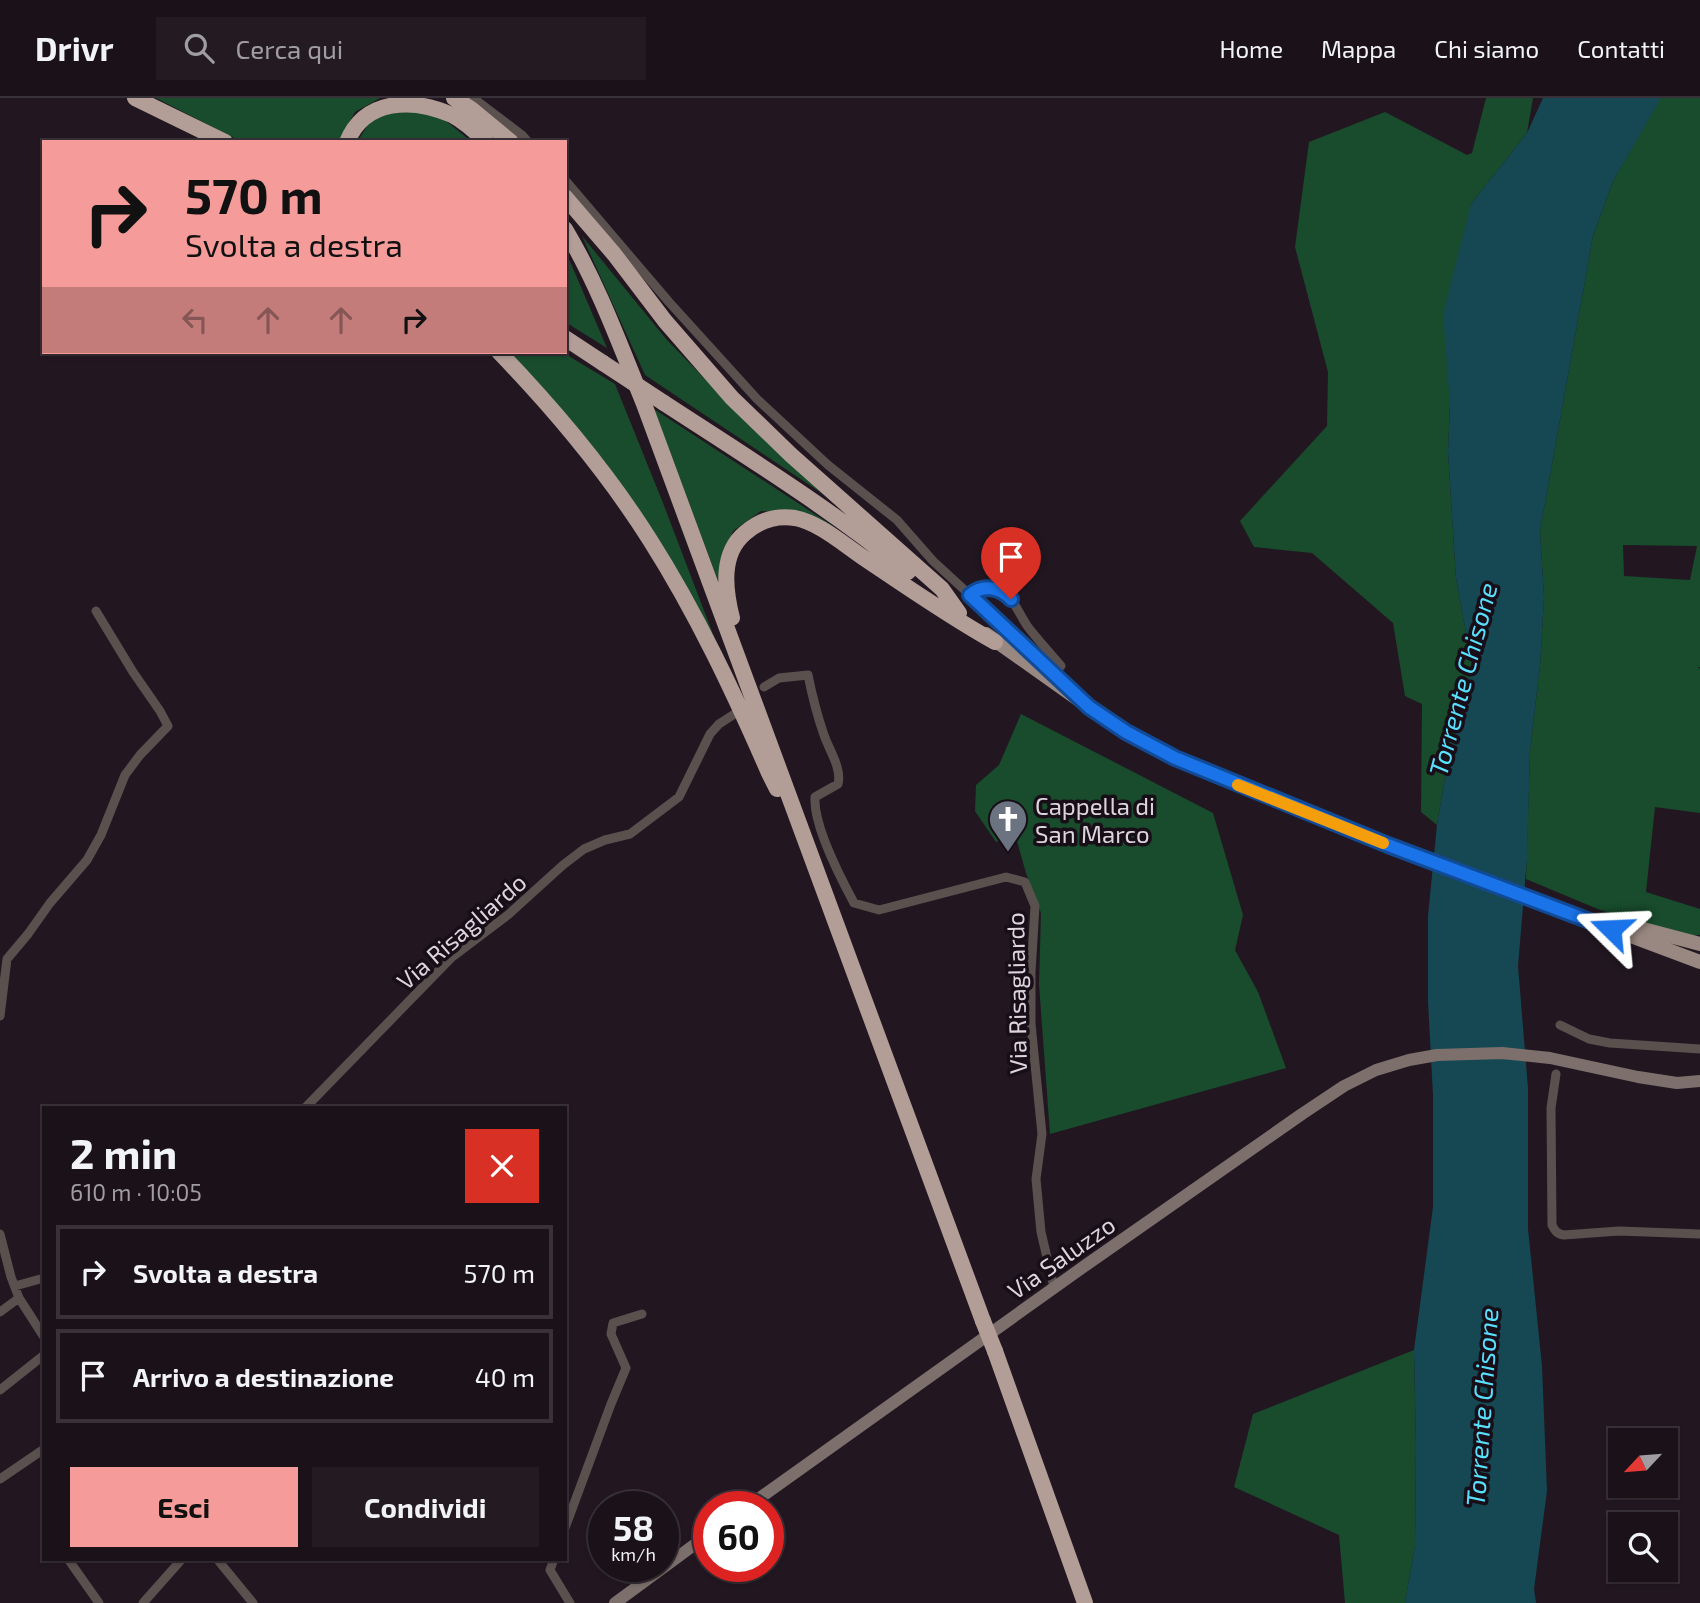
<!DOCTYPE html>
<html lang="it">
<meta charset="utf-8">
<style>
body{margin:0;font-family:"Exo 2",sans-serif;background:#231a22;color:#f1f3f6;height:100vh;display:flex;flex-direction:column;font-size:26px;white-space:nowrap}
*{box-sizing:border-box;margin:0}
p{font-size:23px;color:#9f9da2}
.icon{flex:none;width:38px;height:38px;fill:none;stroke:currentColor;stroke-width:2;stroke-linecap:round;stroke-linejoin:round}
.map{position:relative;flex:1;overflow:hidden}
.details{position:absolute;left:42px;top:1008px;width:525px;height:455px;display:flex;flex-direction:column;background:#1a1119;border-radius:0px;box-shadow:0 2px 5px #0004,0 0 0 2px #383138}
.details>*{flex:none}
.top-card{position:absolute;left:42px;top:42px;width:525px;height:214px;border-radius:0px;box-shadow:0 2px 5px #0004,0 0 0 2px #383138;background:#f59b99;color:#111;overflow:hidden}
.needle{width:46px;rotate:244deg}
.fabs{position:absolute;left:1608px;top:1330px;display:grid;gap:14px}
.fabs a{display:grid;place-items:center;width:70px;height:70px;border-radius:0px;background:#1a1119;box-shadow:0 2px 5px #0004,0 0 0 2px #383138;font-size:35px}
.speed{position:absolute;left:588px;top:1393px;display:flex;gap:14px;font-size:35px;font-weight:700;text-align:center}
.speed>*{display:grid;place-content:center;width:91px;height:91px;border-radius:50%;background:#1a1119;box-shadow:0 2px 5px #0004,0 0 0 2px #383138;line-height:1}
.speed small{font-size:18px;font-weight:400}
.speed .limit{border:10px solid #d22;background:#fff;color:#111}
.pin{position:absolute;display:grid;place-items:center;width:60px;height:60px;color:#fff;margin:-72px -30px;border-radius:50% 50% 50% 0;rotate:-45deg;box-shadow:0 0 7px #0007}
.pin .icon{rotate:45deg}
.me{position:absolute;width:77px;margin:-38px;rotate:291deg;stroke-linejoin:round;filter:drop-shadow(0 0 5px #0008)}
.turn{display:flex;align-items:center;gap:24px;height:147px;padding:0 28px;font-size:32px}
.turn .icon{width:91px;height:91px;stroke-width:2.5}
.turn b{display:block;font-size:49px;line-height:60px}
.lanes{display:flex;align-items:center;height:66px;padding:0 28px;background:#0003;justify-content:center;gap:35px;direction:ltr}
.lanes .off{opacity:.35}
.round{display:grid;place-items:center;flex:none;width:74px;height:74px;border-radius:0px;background:#231a22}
.headline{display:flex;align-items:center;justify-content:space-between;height:119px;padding:0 28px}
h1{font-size:42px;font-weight:700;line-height:52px}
.button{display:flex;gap:14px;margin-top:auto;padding:14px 28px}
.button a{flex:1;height:80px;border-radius:0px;background:#f59b99;color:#111;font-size:28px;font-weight:700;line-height:80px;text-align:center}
.button a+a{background:#231a22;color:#f1f3f6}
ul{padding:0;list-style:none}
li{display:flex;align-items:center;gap:21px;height:94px;margin:0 14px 10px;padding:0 14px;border:4px solid #383138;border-radius:0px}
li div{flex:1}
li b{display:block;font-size:26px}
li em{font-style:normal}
header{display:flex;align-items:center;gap:42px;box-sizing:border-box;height:98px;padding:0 35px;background:#1a1119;border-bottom:2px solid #383138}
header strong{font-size:33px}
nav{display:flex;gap:38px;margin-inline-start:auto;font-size:24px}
.search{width:490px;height:63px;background:#231a22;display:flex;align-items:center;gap:18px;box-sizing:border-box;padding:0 24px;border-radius:0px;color:#9f9da2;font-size:26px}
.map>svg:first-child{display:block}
.green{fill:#184c2c;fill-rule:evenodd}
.water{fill:#164853}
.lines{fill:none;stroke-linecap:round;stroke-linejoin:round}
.street{stroke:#5a514f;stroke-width:9}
.secondary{stroke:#7d706c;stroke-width:12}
.primary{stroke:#998882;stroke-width:14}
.highway{stroke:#b29d97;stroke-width:16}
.highway-bridge{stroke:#b29d97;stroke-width:16}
.route-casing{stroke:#114b97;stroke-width:18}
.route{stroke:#1a73e8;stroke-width:12}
.slow{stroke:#f59e0b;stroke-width:12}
.labels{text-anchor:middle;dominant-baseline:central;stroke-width:7;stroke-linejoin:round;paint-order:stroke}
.poi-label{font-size:24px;fill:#ddd5dd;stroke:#180e18;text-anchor:start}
.street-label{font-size:24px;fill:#ddd5dd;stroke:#180e18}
.water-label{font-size:26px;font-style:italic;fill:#58dffc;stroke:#180e18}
</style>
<header>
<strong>Drivr</strong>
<div class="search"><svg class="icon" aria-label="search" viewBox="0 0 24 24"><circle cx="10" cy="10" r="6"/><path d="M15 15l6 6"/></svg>Cerca qui</div>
<nav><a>Home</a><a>Mappa</a><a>Chi siamo</a><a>Contatti</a></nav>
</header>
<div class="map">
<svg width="1700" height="1505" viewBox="0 0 1700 1505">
<rect width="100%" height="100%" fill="#221721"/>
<path class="green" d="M 156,0 L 380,0 L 355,14 L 338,44 L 242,44 Z
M 1486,0 L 1533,0 L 1527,35 L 1471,106 L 1450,307 L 1448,353 L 1456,480 L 1472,567 L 1445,680 L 1437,727 L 1421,714 L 1422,606 L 1405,598 L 1393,525 L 1312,455 L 1254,449 L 1240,423 L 1327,328 L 1328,274 L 1295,149 L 1309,44 L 1385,14 L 1467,57 L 1472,55 Z
M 1660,0 L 1700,0 L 1700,569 L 1698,569 L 1700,571 L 1700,715 L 1655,709 L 1646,794 L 1700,811 L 1700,837 L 1684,838 L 1600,812 L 1526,781 L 1530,653 L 1540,567 L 1544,500 L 1540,433 L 1593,138 L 1613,83 ZM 1623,447 L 1697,448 L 1690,482 L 1624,478 Z
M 407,12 L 441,19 L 472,44 L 357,44 L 373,19 Z
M 582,138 L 667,242 L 735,312 L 823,396 L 645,277 Z
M 565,156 L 569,161 L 607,250 L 565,224 Z
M 510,254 L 562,254 L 615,286 L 663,405 L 716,544 L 685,486 L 606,365 Z
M 654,311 L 836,430 L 802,415 L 761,413 L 733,433 L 723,462 L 722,493 Z
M 1021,616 L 1213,715 L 1243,817 L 1235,852 L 1258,894 L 1286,970 L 1050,1036 L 1039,886 L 1041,815 L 1026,775 L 1015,736 L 996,744 L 975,713 L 976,687 L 999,667 Z
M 1414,1252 L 1416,1350 L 1415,1448 L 1405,1505 L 1345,1505 L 1339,1437 L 1234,1389 L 1253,1316 Z"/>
<path class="water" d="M 1543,0 L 1661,0 L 1613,83 L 1593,138 L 1540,433 L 1544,500 L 1540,567 L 1530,653 L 1527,760 L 1518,868 L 1528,990 L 1528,1131 L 1542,1268 L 1547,1393 L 1534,1491 L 1536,1505 L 1405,1505 L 1415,1448 L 1416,1350 L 1414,1252 L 1433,1109 L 1433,997 L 1428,903 L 1428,818 L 1437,727 L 1445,680 L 1472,567 L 1456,480 L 1448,353 L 1450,307 L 1443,216 L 1471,106 L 1527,35 Z"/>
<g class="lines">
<path class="street" d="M 473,0 L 522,37 L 528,44
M 565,82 L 669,204 L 757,301 L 828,367 L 897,422 L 933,463 L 970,497 C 975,492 979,491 985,491 C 1011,488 1016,512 1028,529 C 1038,542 1050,555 1061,568
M 764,589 L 779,580 L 808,577 C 812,597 817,617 824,637 C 829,652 842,670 838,686 L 815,699 C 813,727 840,779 854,805 L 879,812 L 1006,779 L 1025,784 L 1035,808 L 1031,874 L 1031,926 L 1042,1036 L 1036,1081 L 1041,1134 L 1054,1189
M 0,918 L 7,861 L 28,836 L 50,805 L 87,762 L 101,737 L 125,677 L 140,657 L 168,628 L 160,613 L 133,574 L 96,513
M 1560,927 L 1589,941 L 1610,945 L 1700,951
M 1556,976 L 1551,1010 L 1552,1127 C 1555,1133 1557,1136 1564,1137 L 1619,1133 L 1700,1136
M 305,1010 L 451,860 L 509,816 L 563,767 L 584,751 L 605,742 L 630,736 L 679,699 L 710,636 L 719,626 L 736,615
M 0,1136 L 11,1179 L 19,1200 L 44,1239
M 15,1188 L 44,1180
M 0,1214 L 19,1200
M 0,1292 L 44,1257
M 0,1381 L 44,1351
M 565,1430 L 611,1306 L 626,1270 L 611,1236 L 613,1225 L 642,1216
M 68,1461 L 99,1505
M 217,1461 L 253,1505
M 554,1461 L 550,1472 L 570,1505
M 143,1505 L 182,1461"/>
<path class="secondary" d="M 747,1409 L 1086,1167 L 1302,1016 L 1344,988 L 1376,972 L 1409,962 L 1437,957 L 1502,955 L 1550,960 L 1638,979 L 1677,985 L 1700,983
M 615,1505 L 709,1436"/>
<path class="primary" d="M 970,497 L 1058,579
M 986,536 L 1089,609 L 1126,634 L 1175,660 L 1388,747 L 1700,864
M 1623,828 L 1647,832 L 1700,846"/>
<path class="highway" d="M 135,0 L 225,44
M 454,0 L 471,11 L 511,44
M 347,44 C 365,0 413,0 452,17 C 465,24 476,34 486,44
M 565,99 L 614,156 L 665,223 L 732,300 L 791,357 L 942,491 L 959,515
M 565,131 C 598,186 620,247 644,306 L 983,1223
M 565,240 L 603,265
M 499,254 C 555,312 607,374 650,442 C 697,516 734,595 769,675 L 777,691
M 664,305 C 747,359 831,411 908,474
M 732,520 C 725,492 720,456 745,435 C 760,422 776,417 795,420 C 820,425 843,446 864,460 C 907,489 950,519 995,544
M 995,1253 L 1085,1505"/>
<path class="highway-bridge" d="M 603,265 L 664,305
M 983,1223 L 995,1253"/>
</g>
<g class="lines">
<g class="route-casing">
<path id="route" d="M 1011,501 C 1000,489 983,486 970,497 L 1089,609 L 1126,634 L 1175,660 L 1388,747 L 1611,831"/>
</g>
<use href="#route" class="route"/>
<path class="slow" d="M 1238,687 L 1383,745"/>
</g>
<defs>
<g id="church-pin" transform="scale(2.0125)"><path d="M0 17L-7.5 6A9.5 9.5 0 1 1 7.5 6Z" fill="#6b7280" stroke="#180e18"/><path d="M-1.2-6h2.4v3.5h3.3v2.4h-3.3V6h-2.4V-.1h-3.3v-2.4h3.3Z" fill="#fff"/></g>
</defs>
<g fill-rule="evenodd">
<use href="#church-pin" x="1008" y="721"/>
</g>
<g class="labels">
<g class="poi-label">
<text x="1035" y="707">Cappella di<tspan x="1035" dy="28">San Marco</tspan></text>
</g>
<g class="street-label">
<text transform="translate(461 833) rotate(-41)">Via Risagliardo</text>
<text transform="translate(1016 895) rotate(-91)">Via Risagliardo</text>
<text transform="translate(1061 1159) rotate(-35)">Via Saluzzo</text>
</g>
<g class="water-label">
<text transform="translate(1462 581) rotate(-75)">Torrente Chisone</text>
<text transform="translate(1481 1309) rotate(-86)">Torrente Chisone</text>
</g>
</g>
</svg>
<div class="fabs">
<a><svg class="needle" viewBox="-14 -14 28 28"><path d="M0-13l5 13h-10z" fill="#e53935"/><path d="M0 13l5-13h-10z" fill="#9f9da2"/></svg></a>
<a><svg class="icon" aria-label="search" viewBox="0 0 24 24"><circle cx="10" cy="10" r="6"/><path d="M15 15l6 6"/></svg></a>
</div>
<div class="speed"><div>58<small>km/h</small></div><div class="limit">60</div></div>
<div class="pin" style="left:1011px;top:501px;background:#d93025"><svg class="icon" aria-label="arrive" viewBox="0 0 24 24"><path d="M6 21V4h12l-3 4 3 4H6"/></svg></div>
<svg class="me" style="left:1611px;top:831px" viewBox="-20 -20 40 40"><path d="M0-17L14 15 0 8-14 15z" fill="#1a73e8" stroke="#fff" stroke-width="4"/></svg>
<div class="top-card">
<div class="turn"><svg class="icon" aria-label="right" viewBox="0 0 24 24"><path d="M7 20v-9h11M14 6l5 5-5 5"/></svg><div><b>570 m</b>Svolta a destra</div></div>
<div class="lanes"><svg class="icon off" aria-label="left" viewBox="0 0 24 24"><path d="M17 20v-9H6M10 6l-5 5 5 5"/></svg><svg class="icon off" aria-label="ahead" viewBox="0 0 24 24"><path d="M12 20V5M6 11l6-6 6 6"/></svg><svg class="icon off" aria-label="ahead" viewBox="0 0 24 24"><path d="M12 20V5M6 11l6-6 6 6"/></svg><svg class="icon" aria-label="right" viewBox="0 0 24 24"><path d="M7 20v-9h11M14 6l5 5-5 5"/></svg></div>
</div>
<section class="details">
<div class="headline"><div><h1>2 min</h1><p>610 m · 10:05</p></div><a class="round" style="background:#d93025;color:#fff"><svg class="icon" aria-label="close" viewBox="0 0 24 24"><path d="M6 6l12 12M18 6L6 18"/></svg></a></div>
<ul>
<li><svg class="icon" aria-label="right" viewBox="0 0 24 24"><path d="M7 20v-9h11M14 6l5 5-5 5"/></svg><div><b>Svolta a destra</b></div><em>570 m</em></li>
<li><svg class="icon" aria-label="arrive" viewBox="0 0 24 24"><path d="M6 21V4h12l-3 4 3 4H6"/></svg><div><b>Arrivo a destinazione</b></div><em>40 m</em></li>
</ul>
<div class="button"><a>Esci</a><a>Condividi</a></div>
</section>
</div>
